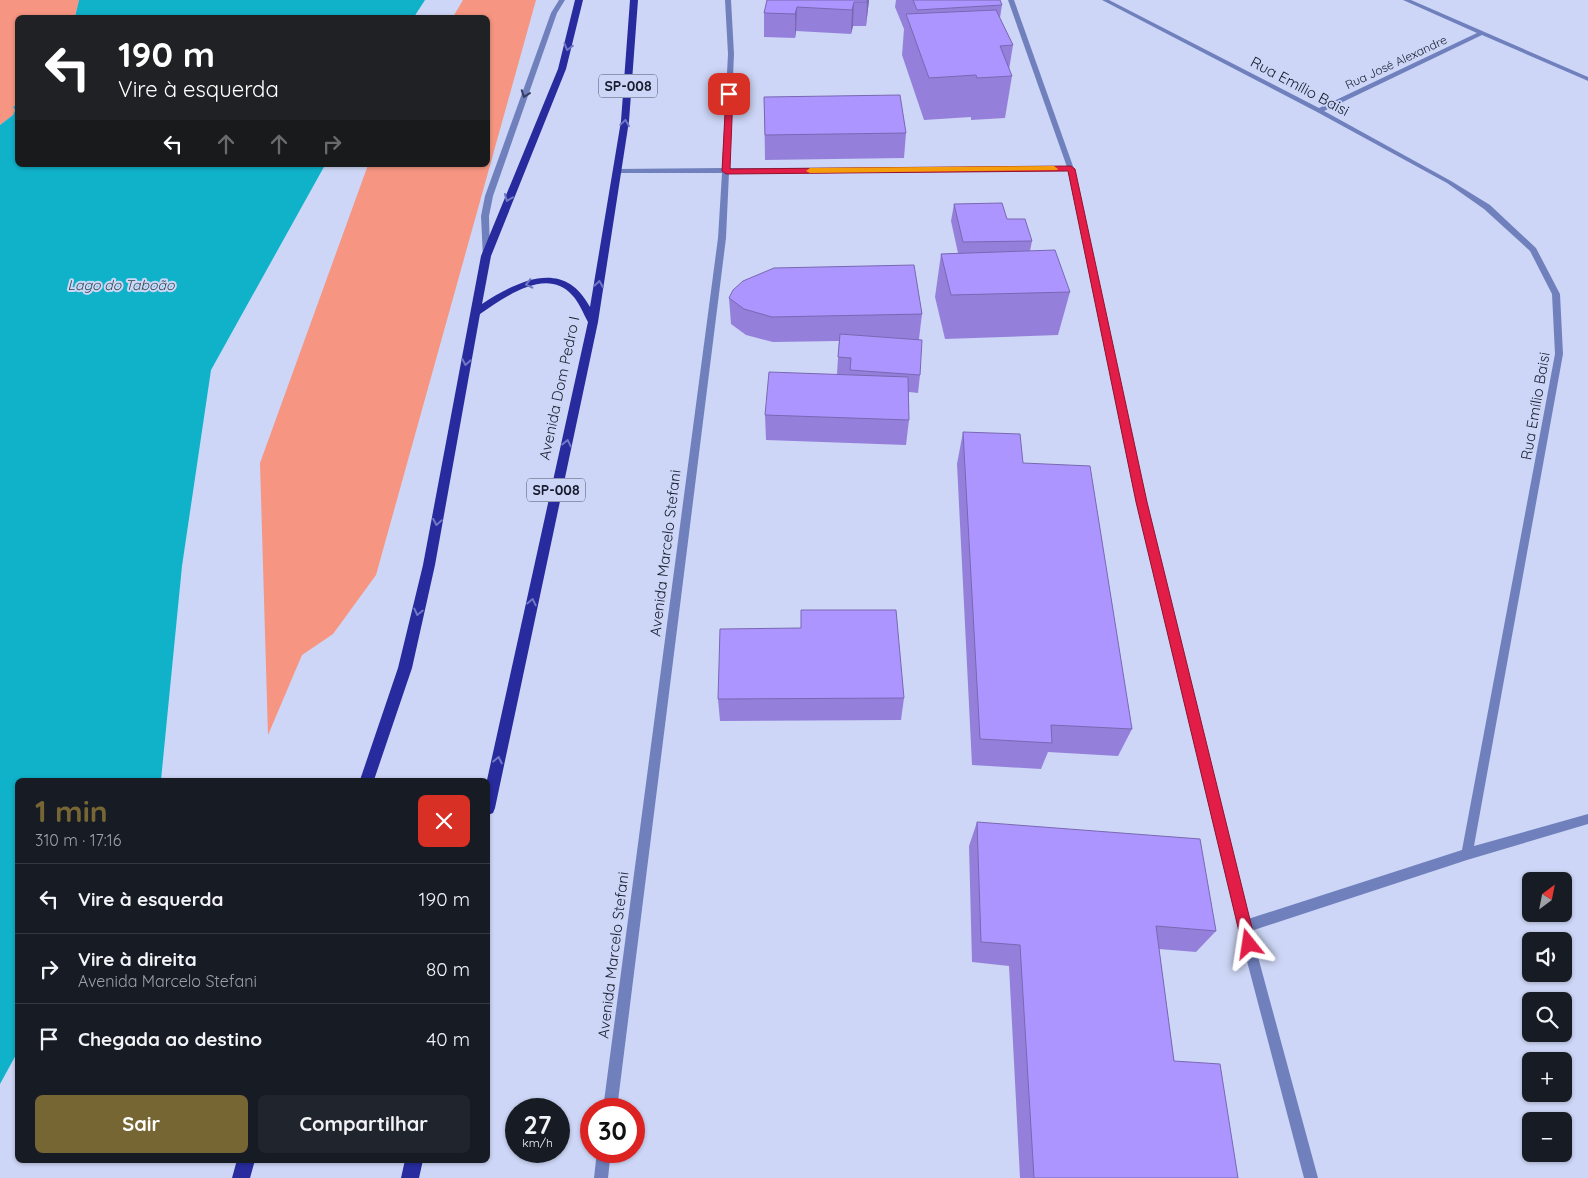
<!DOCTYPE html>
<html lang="pt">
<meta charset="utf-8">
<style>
body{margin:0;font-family:Quicksand,sans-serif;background:#20242c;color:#f1f3f6;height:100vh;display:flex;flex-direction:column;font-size:19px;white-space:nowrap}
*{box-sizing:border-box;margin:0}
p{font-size:16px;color:#9ea1a6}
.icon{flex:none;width:28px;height:28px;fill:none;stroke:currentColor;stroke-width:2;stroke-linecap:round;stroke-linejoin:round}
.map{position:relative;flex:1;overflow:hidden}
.panel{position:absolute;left:15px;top:778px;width:475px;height:385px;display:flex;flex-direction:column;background:#171b24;border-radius:8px;box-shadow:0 1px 4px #0004}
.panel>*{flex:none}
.banner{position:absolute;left:15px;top:15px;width:475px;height:152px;border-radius:8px;box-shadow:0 1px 4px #0004;background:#202124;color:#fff;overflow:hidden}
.needle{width:32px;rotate:32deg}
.controls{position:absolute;left:1522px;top:872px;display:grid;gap:10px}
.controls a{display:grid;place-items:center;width:50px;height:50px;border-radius:8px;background:#171b24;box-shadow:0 1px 4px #0004;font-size:25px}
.speed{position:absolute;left:505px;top:1098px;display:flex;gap:10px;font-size:25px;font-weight:700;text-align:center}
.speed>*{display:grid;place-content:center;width:65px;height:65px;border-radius:50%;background:#171b24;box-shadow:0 1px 4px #0004;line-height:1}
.speed small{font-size:12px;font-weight:400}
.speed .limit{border:8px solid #d22;background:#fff;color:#111}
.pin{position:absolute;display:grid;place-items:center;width:42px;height:42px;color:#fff;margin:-21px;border-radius:10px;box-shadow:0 2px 8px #0006}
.me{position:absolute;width:55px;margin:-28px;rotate:345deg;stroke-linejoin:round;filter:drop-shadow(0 0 4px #0008)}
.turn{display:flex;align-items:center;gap:18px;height:105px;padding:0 20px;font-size:22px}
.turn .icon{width:65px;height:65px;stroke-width:2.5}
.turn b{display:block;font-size:35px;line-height:42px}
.lanes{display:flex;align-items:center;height:48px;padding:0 20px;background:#0003;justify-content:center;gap:25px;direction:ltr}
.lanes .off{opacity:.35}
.round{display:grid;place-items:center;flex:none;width:52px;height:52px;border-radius:8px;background:#20242c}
.summary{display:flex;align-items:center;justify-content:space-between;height:85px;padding:0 20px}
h1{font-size:30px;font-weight:800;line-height:38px;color:#766634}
.button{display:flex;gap:10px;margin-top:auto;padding:10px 20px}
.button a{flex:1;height:58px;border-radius:8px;background:#766634;color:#fff;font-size:20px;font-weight:800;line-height:58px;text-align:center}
.button a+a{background:#20242c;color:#f1f3f6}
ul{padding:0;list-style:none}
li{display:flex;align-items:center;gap:15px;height:70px;padding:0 20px;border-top:1px solid #363941}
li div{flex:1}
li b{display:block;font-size:19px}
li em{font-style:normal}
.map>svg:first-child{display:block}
.green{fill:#f69581}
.water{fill:#10b2ca}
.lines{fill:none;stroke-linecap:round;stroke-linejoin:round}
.lane{fill:#7080bd;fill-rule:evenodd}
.street{fill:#7080bd;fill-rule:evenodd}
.primary{fill:#272b9d;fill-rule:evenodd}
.wall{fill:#9480db}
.shaded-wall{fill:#7868b2}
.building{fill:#ac95ff;stroke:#7868b2}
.oneway{stroke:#7278c5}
.oneway2{stroke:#363e60}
.route{fill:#e11d48;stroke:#92132f}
.slow{fill:#f59e0b}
.labels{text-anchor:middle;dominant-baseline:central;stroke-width:4;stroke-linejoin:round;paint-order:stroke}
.far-street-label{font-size:12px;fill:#161b2e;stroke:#cdd6f6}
.shield{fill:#cdd6f6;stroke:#4d536a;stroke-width:1}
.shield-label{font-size:14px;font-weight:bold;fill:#161b2e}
.far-water-label{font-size:14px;font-style:italic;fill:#2e4b51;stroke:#cdd6f6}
.street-label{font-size:15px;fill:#161b2e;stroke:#cdd6f6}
</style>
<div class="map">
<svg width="1588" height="1178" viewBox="0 0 1588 1178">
<rect width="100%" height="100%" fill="#cdd6f6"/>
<path class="green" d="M 0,0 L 79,0 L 75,17 L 18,18 L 17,103 L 13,107 L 15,110 L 13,115 L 0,125 Z
M 463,0 L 536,0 L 376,575 L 333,634 L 302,655 L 268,735 L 260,463 L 368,165 L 488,165 L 488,18 L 453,17 Z"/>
<path class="water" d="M 79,0 L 425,0 L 414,17 L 75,17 Z
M 17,104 L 18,165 L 325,165 L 211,370 L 182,566 L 161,780 L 18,780 L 17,1053 L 0,1084 L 0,125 L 13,115 L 15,110 L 13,107 Z"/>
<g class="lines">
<path class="lane" d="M 559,0 L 565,0 L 557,13 L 493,196 L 489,216 L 490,256 L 489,258 L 483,258 L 481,216 L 485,196 L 551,13 Z"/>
<path class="street" d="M 725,0 L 731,0 L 734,54 L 729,168 L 1067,167 L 1008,0 L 1014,0 L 1074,169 L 1146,501 L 1248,919 L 1462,850 L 1555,354 L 1552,294 L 1530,251 L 1484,209 L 1447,183 L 1317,112 L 1102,0 L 1109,0 L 1319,108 L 1477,33 L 1403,0 L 1411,0 L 1588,77 L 1588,81 L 1586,80 L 1482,35 L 1324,111 L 1451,181 L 1490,205 L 1536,248 L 1560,294 L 1563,354 L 1474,846 L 1588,814 L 1588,824 L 1467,860 L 1251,931 L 1318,1178 L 1304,1178 L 1238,927 L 1136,501 L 1068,171 L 729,173 L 726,238 L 617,1109 L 603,1109 L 718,238 L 722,173 L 616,173 L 613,171 L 616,169 L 722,168 L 728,54 Z
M 597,1151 L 611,1151 L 608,1178 L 594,1178 Z"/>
<path class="primary" d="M 575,0 L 583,0 L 566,69 L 491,256 L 482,304 C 519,280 564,258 590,307 L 621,121 L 630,0 L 638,0 L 629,121 L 598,322 L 495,808 L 493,813 L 488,815 L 487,780 L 588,322 C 583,313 579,302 572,295 C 546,266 504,298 480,314 L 435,565 L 412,668 L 374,780 L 360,780 L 398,668 L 423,565 L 481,256 L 558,69 Z
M 237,1160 L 255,1160 L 250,1178 L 232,1178 Z
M 405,1160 L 423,1160 L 419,1178 L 401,1178 Z"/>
</g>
<path class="wall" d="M 767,0 L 869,0 L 866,26 L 853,26 L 851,34 L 796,31 L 795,38 L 764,37 L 764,13 Z
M 896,0 L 1000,0 L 1002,5 L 1000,18 L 1013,45 L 1009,70 L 1012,76 L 1005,118 L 971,120 L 971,117 L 924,120 L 902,55 L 904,29 L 895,7 Z
M 764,97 L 906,133 L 904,158 L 765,160 Z
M 954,204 L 1007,219 L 1032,241 L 1030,251 L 1070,292 L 1058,335 L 945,339 L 935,297 L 941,254 L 958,253 L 951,221 Z
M 729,298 L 922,314 L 919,339 L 920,375 L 918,393 L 909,392 L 909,420 L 906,445 L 766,440 L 765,415 L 837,374 L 839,341 L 773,342 L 746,335 L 731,324 Z
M 963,432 L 1023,463 L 1132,729 L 1118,756 L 1048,752 L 1041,769 L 972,765 L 957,464 Z
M 801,610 L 904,698 L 901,720 L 720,721 L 718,699 L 801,628 Z
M 977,822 L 1216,931 L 1196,952 L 1159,949 L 1174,1061 L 1238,1178 L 1020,1178 L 1009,966 L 972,962 L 969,846 Z"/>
<path class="shaded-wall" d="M 867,0 L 869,0 L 866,26 Z
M 854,2 L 853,26 L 851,34 L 852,10 Z
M 797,7 L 796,31 L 795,38 L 795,14 Z"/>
<path class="building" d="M 767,0 L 867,0 L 867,2 L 854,2 L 852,10 L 797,7 L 795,14 L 764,13 Z
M 913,0 L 1000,0 L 1002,5 L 917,10 Z
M 996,10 L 1013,45 L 1000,46 L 1012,76 L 977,78 L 976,75 L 929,78 L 906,14 Z
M 900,95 L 906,133 L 765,135 L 764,97 Z
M 1002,203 L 1007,219 L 1025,219 L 1032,241 L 963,242 L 954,204 Z
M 1055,250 L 1070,292 L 951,295 L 941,254 Z
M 914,265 L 922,314 L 772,317 L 744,309 L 729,298 L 733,290 L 743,281 L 774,268 Z
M 840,334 L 922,340 L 920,375 L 850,370 L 851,358 L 838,357 Z
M 769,372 L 908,377 L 909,420 L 765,415 Z
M 963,432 L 1020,434 L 1023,463 L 1090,466 L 1132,729 L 1051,725 L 1052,743 L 980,739 Z
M 801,610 L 896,610 L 904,698 L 718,699 L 720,629 L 801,628 Z
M 977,822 L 1200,839 L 1216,931 L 1156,926 L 1174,1061 L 1220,1064 L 1238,1178 L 1034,1178 L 1020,945 L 981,942 Z"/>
<defs><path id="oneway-chevron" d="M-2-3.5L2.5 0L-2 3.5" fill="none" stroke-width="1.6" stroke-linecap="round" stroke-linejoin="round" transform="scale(1.25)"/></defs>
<g class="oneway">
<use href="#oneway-chevron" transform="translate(568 47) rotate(105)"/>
<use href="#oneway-chevron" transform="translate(625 123) rotate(-82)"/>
<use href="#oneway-chevron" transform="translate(508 198) rotate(112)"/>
<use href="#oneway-chevron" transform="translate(529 284) rotate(167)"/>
<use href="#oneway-chevron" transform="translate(599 284) rotate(-81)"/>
<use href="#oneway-chevron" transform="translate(466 362) rotate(100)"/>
<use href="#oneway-chevron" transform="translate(567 443) rotate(-78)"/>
<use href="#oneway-chevron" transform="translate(437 522) rotate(100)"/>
<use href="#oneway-chevron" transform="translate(532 602) rotate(-78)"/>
<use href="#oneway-chevron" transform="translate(418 612) rotate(103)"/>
<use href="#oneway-chevron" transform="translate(498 760) rotate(-78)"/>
</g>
<use class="oneway2" href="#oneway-chevron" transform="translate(525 94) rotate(110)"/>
<path class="route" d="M 729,91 L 733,94 L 730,169 L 1071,166 L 1075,169 L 1147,502 L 1256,944 L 1254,950 L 1249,952 L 1244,950 L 1242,944 L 1136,502 L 1068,171 L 726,174 L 722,171 L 726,94 Z"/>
<path class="slow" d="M 1054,166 L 1058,169 L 1057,170 L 810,173 L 806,171 L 810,168 Z"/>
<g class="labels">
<g class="far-street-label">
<text transform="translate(1396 62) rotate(-25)">Rua José Alexandre</text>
</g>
<g class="shield">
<rect x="599" y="74.5" width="58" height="23" rx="4"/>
<rect x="527" y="478.5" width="58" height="23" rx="4"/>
</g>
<g class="shield-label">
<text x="628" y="86">SP-008</text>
<text x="556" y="490">SP-008</text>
</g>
<g class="far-water-label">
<text x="121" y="285">Lago do Taboão</text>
</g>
<g class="street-label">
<text transform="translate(1300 86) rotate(28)">Rua Emílio Baisi</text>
<text transform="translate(559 388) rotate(-78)">Avenida Dom Pedro I</text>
<text transform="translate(1535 406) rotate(-80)">Rua Emílio Baisi</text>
<text transform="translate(665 553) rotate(-83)">Avenida Marcelo Stefani</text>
<text transform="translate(613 955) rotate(-83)">Avenida Marcelo Stefani</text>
</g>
</g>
</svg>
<div class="controls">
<a><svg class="needle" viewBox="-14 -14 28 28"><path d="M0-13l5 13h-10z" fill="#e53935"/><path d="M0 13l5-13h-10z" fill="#9ea1a6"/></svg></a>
<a><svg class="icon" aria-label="sound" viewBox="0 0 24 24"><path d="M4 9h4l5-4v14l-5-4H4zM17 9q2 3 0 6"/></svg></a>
<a><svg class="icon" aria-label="search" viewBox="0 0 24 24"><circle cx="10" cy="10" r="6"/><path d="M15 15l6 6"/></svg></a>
<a>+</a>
<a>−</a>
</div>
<div class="speed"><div>27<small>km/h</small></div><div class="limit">30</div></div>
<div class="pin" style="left:729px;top:94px;background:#d93025"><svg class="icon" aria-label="arrive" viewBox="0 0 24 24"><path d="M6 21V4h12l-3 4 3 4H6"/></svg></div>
<svg class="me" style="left:1249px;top:944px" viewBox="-20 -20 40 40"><path d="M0-17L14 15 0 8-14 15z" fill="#e11d48" stroke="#fff" stroke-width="4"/></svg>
<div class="banner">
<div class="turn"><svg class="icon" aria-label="left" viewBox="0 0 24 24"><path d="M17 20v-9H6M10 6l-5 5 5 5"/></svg><div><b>190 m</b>Vire à esquerda</div></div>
<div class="lanes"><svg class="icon" aria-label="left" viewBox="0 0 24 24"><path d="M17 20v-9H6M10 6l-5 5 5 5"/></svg><svg class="icon off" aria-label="ahead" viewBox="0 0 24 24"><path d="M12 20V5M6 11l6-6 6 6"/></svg><svg class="icon off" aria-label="ahead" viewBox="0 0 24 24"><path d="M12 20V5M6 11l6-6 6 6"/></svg><svg class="icon off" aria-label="right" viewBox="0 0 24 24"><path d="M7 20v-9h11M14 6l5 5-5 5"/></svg></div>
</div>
<section class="panel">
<div class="summary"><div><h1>1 min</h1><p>310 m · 17:16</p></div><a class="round" style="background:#d93025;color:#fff"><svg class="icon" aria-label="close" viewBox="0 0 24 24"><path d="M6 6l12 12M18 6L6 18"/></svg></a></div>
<ul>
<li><svg class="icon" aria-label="left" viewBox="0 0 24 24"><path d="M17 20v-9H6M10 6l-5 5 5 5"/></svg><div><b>Vire à esquerda</b></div><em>190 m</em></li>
<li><svg class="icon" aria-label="right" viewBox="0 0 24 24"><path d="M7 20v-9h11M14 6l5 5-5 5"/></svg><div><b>Vire à direita</b><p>Avenida Marcelo Stefani</p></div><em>80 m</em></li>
<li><svg class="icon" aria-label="arrive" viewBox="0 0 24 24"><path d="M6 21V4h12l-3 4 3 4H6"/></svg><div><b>Chegada ao destino</b></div><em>40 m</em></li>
</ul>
<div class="button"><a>Sair</a><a>Compartilhar</a></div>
</section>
</div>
